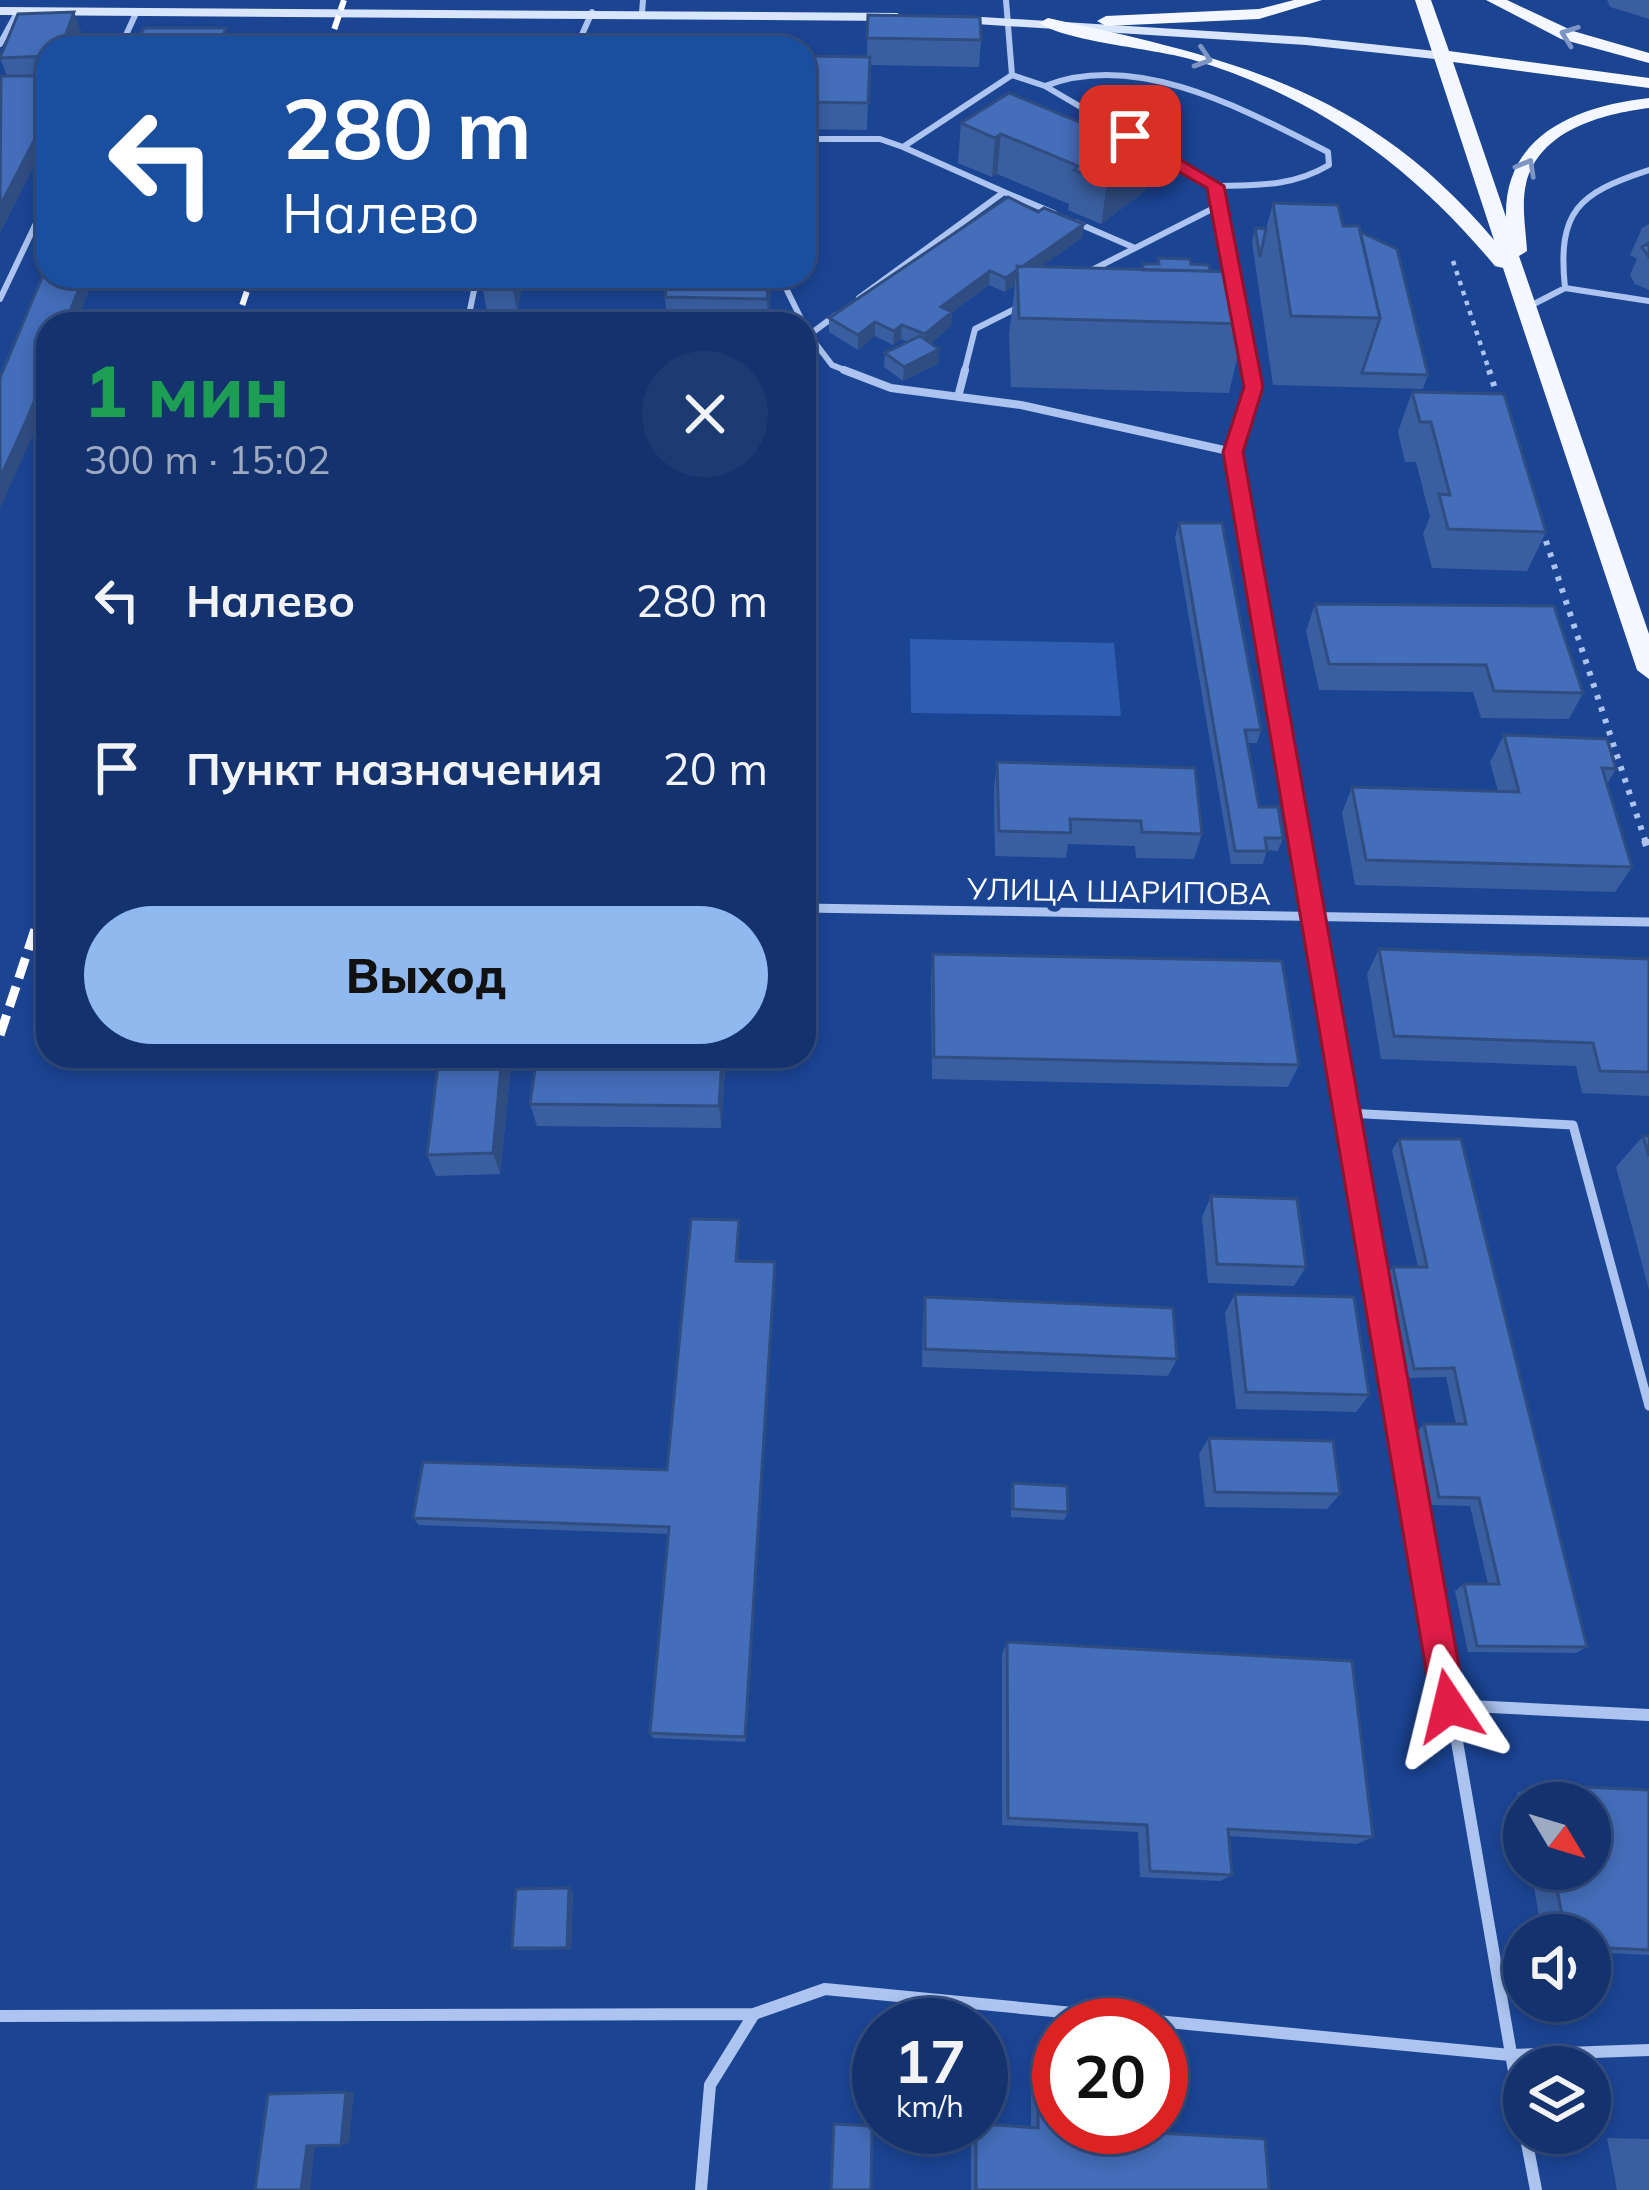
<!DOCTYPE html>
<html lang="ru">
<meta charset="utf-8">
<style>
body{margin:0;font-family:Mulish,sans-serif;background:#1d3b73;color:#f1f3f6;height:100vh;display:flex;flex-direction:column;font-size:45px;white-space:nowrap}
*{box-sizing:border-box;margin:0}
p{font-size:39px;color:#9daac2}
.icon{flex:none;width:66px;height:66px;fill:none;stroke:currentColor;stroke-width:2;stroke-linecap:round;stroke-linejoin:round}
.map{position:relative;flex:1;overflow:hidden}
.panel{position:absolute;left:36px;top:312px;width:780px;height:756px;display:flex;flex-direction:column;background:#14336e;border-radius:36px;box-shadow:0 6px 18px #0003,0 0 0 3px #334e81}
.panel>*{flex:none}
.guide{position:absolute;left:36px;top:36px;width:780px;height:252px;border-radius:36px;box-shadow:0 6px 18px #0003,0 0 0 3px #334e81;background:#1a4fa0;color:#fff;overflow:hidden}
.needle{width:78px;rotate:128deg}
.controls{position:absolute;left:1503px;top:1782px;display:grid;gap:24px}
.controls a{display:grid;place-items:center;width:108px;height:108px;border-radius:50%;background:#14336e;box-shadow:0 6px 18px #0003,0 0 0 3px #334e81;font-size:60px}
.speed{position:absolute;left:852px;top:1998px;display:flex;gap:24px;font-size:60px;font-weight:700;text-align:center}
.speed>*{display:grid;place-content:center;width:156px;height:156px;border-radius:50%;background:#14336e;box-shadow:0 6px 18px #0003,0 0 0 3px #334e81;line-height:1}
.speed small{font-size:30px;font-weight:400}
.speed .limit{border:18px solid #d22;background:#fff;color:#111}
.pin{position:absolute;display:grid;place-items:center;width:102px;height:102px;color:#fff;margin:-51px;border-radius:24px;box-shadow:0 6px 18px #0006}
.me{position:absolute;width:132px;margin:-66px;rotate:350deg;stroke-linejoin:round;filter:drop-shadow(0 0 9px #0008)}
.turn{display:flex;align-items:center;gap:42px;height:252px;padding:0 48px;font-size:54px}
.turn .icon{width:156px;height:156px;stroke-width:2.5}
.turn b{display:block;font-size:84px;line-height:102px}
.round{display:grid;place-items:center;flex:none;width:126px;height:126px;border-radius:63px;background:#1d3b73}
.summary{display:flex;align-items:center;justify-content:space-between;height:204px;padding:0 48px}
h1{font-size:72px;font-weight:800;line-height:90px;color:#1e9e55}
.button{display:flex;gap:24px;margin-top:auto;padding:24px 48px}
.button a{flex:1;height:138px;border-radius:72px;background:#90b9f0;color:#111;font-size:48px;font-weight:800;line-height:138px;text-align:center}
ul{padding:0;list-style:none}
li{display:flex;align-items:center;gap:36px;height:168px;padding:0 48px}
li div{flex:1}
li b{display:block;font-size:45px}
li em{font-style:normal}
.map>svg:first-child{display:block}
.green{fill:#2e5db1}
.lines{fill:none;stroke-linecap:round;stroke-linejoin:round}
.path-far2{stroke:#acc4ef;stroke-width:4.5;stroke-dasharray:4.5 6;stroke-linecap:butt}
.path-far1{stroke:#acc4ef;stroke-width:6;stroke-dasharray:4.5 8;stroke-linecap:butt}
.path{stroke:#acc4ef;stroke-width:8;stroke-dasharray:6 9;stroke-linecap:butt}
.service-far3{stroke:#acc4ef;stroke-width:6}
.service-far2{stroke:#acc4ef;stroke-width:8}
.service-far1{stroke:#acc4ef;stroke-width:9}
.service{stroke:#acc4ef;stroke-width:12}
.secondary{fill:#d9e5fb;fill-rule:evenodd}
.primary{fill:#f4f7ff;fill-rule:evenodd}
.rail-far1{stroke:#fff;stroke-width:6;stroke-dasharray:14 6;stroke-linecap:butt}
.rail{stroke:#fff;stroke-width:9;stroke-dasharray:21 9;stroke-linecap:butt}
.wall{fill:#3a5fa0}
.shaded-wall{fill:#304d82}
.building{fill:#446eba;stroke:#304d82;stroke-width:3}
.oneway{stroke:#7d95c4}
.route{fill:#e11d48;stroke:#92132f;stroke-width:3}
.labels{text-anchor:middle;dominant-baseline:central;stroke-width:12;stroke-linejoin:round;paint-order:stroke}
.street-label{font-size:30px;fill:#fff;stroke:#1b4493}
</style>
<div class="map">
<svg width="1649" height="2190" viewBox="0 0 1649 2190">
<rect width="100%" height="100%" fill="#1b4493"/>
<path class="green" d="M 910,639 L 1114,643 L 1121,716 L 911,713 Z"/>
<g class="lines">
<path class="path-far2" d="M 1453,261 L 1490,373"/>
<path class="path-far1" d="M 1489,370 L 1499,401
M 1542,529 L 1646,843"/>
<path class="path" d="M 1645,840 L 1649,852"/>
<path class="service-far3" d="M 1006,0 L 1012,75
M 642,13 L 643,0
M 0,44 L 18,11
M 120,48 L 137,11
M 576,48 L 592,12
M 1012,75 L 1045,86 L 1215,186 L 1216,207 L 1088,272
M 1045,86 C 1137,50 1245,110 1328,152 L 1329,165 C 1292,187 1257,185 1215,186
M 804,139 L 880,139 L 903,147
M 1004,192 L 1054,213
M 1216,207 L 1232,284
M 1075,222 L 1135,248
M 780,276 L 809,335
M 1565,288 C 1557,211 1578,193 1649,170
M 859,298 L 1004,192 L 903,147 L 1012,75
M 0,299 L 48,198
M 1528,307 L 1565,288 L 1649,301
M 836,315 L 809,335 L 832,365 L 852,373
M 467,324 L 477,276
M 1240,324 L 1250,373
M 964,373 L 975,329 L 1019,307"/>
<path class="service-far2" d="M 844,370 L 891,388 L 1021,405 L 1233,452 L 1301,843
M 958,397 L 965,370
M 1233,452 L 1253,387 L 1249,370"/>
<path class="service-far1" d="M 1300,840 L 1404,1438
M 804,908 L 1649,922
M 1347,1113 L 1573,1125 L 1649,1406"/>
<path class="service" d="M 1404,1435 L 1524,2129
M 1449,1705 L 1649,1715
M 0,2016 L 754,2014
M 1525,2133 L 1536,2190
M 701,2190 L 710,2085 L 754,2014 L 825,1989 L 1510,2055 L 1649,2050"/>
<path class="secondary" d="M 0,7 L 897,13 L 904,17 L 897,21 L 0,15 Z
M 950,15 L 1306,37 L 1444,52 L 1451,56 L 1444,60 L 1306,45 L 945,22 L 943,19 Z"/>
<path class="primary" d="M 1294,0 L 1322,0 L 1259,19 L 1106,26 L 1097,21 L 1106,16 L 1259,9 Z
M 1415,0 L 1431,0 L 1449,51 L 1649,78 L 1649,88 L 1453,62 L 1506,217 C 1504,134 1578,106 1649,98 L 1649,108 C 1602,114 1539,130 1526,184 C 1521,205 1526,230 1527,251 L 1519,256 L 1649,634 L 1649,679 L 1637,670 L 1503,268 L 1495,266 C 1413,167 1315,95 1190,59 C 1151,48 1068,42 1039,23 L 1048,18 C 1231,58 1367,89 1494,240 Z
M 1486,0 L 1507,0 L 1573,31 L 1649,53 L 1649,63 L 1561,39 Z"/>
<path class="rail-far1" d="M 328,48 L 344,0
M 236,324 L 252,276"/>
<path class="rail" d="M 0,1035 L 48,890"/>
</g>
<path class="wall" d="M 1607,0 L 1649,0 L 1649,19 L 1610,7 Z
M 868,15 L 981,40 L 979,67 L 869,65 L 867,130 L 804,129 L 804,56 L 867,57 Z
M 84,39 L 80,48 L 48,48 L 48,138 L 0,233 L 7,76 L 0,58 Z
M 961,123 L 1152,152 L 1145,191 L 1101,224 L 1068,210 L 1069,204 L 997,174 L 992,177 L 958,163 Z
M 1273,203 L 1360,232 L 1428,375 L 1423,389 L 1273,385 L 1252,242 L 1255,228 L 1266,229 Z
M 1038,212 L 1084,224 L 1082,238 L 1040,267 L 1142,270 L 1143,264 L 1157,264 L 1158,258 L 1191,264 L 1210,271 L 1245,324 L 1229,393 L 1011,387 L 1009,335 L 1015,285 L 1005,292 L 989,285 L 952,312 L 951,326 L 931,343 L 939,349 L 939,363 L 903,381 L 884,367 L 885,353 L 908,342 L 901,339 L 893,345 L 875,336 L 858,350 L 829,332 L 829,318 Z
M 1649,224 L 1649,290 L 1635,284 L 1630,275 L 1637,259 L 1630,255 L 1642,228 Z
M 483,276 L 524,276 L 517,312 L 487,312 L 482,285 Z
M 668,276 L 772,276 L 768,324 L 667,324 L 665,297 Z
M 1412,392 L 1546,532 L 1527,571 L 1432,568 L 1423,534 L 1430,517 L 1416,462 L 1405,462 L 1398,432 Z
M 1179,523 L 1261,730 L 1257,743 L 1247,743 L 1259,807 L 1283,838 L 1278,851 L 1267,850 L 1263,864 L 1231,864 L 1175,537 Z
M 1315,604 L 1583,693 L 1569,719 L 1481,718 L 1473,692 L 1319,690 L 1306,631 Z
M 1504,735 L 1616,769 L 1607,784 L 1632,867 L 1615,892 L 1355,885 L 1342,813 L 1352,787 L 1498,791 L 1490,762 Z
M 997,762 L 1202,834 L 1194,859 L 1136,858 L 1135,846 L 1068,844 L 1066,858 L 995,856 L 994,788 Z
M 1379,949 L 1649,959 L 1649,1096 L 1582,1093 L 1576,1066 L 1381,1059 L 1367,974 Z
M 933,954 L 1299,1065 L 1288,1087 L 932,1079 L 931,978 Z
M 439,1056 L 512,1056 L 500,1174 L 436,1176 L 427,1155 Z
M 726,1056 L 721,1128 L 537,1126 L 530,1104 Z
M 1643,1136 L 1649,1136 L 1649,1290 L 1616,1167 Z
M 1399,1139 L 1587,1647 L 1576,1653 L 1468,1652 L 1455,1591 L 1464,1584 L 1488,1584 L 1470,1506 L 1431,1505 L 1417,1432 L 1424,1424 L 1456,1424 L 1446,1377 L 1406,1378 L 1386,1277 L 1393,1267 L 1418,1267 L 1392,1150 Z
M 1211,1196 L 1306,1267 L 1294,1286 L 1208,1283 L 1202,1217 Z
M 739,1220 L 738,1261 L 775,1272 L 746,1742 L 653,1738 L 650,1733 L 669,1534 L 419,1525 L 413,1518 L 667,1470 Z
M 1235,1294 L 1369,1395 L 1356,1412 L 1236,1409 L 1225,1313 Z
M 925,1297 L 1177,1359 L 1168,1376 L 922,1367 L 923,1316 Z
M 1209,1438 L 1340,1494 L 1327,1509 L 1205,1507 L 1199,1454 Z
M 1013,1483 L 1068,1512 L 1064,1520 L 1011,1517 L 1011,1491 Z
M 1007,1642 L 1373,1837 L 1357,1844 L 1229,1836 L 1232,1875 L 1220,1881 L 1140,1877 L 1138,1832 L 1002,1825 L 1002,1654 Z
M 1538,1785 L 1649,1790 L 1649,1955 L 1590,1952 L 1590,1935 L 1542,1935 L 1531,1869 L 1590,1869 L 1590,1803 L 1524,1803 L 1524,1832 L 1517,1793 Z
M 573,1891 L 571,1949 L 517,1950 L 512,1948 Z
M 1031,2089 L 1059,2090 L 1107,2128 L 1265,2139 L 1269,2190 L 971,2190 L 971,2127 L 981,2127 L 981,2123 L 1031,2126 Z
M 1607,2138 L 1649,2139 L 1649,2190 L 1617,2190 Z"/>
<path class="shaded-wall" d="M 74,12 L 84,39 L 80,48 L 61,48 Z
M 226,28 L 230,42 L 228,48 L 218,48 Z
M 48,114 L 48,138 L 0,233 L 0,206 Z
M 1001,134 L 997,174 L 992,177 L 995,138 Z
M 1152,152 L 1145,191 L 1101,224 L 1107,184 Z
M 1084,224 L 1082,238 L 1017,283 L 1017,270 Z
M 990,271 L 989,285 L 940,321 L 941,307 Z
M 1016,271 L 1015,285 L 1005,292 L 1006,278 Z
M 84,276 L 95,276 L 76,324 L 65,324 Z
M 514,276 L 524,276 L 517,312 L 512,284 Z
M 769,276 L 772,276 L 768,324 L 767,299 Z
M 952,312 L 951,326 L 924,349 L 925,334 Z
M 875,322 L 875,336 L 858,350 L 858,335 Z
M 902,325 L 901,339 L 893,345 L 894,331 Z
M 939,349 L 939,363 L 903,381 L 904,367 Z
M 48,367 L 48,398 L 34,433 L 0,508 L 0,478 Z
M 502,1056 L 512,1056 L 500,1174 L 493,1153 Z
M 722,1056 L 726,1056 L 721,1128 L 719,1106 Z
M 775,1262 L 775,1272 L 746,1742 L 745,1737 Z
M 569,1888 L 573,1891 L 571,1949 L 567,1948 Z
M 346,2092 L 354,2092 L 349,2143 L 341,2145 Z
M 315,2144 L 310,2190 L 301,2190 L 307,2146 Z"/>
<path class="building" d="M 74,12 L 61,48 L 48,48 L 48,56 L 0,58 L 18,14 Z
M 868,15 L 980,17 L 981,40 L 867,38 Z
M 144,28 L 226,28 L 218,48 L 134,48 Z
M 804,56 L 870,57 L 868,103 L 804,102 Z
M 1,76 L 48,76 L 48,114 L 0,206 Z
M 1009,93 L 1152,152 L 1107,184 L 1074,170 L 1078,166 L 1001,134 L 995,138 L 961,123 Z
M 1008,197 L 1038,212 L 1044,208 L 1084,224 L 1022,267 L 1017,266 L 1017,270 L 1006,278 L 990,271 L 941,307 L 952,312 L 925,334 L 902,325 L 894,331 L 875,322 L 858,335 L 829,318 Z
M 1273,203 L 1338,205 L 1343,226 L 1359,226 L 1380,318 L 1291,316 Z
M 1255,228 L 1266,229 L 1260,257 Z
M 1360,232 L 1397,249 L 1428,375 L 1362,373 L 1380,318 Z
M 1649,243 L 1649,257 L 1642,247 Z
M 1158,258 L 1190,259 L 1191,264 L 1209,265 L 1210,271 L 1143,270 L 1143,264 L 1159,264 Z
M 48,263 L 48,276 L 84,276 L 65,324 L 48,324 L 48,367 L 27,419 L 0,478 L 0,378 Z
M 1017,266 L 1237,272 L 1245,324 L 1019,318 Z
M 483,276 L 514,276 L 512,284 L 482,285 Z
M 668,276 L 769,276 L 767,299 L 665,297 Z
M 920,336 L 939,349 L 904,367 L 885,353 Z
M 1412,392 L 1504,394 L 1546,532 L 1448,529 L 1439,494 L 1450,495 L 1431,422 L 1420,422 Z
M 1179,523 L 1222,523 L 1261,730 L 1245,730 L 1259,807 L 1278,807 L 1283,838 L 1265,838 L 1267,851 L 1235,851 Z
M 1315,604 L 1554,606 L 1583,693 L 1494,691 L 1486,665 L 1329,664 Z
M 1504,735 L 1607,739 L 1616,769 L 1602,768 L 1632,867 L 1366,860 L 1352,787 L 1519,792 Z
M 997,762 L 1195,768 L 1202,834 L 1142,832 L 1141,821 L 1070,819 L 1071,833 L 999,831 Z
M 1379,949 L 1649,959 L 1649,1072 L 1600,1071 L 1593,1043 L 1394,1036 Z
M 933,954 L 1282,961 L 1299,1065 L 934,1057 Z
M 439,1056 L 502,1056 L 493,1153 L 427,1155 Z
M 537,1056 L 722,1056 L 719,1106 L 530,1104 Z
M 1643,1136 L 1649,1136 L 1649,1156 Z
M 1399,1139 L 1461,1139 L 1587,1647 L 1477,1646 L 1464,1584 L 1499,1584 L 1479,1498 L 1439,1497 L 1424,1424 L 1466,1424 L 1454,1368 L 1414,1369 L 1393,1267 L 1427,1267 Z
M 1211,1196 L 1297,1199 L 1306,1267 L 1217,1264 Z
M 691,1219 L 739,1220 L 736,1261 L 775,1262 L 745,1737 L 650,1733 L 669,1527 L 413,1518 L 423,1462 L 667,1470 Z
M 1235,1294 L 1354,1297 L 1369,1395 L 1246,1392 Z
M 925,1297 L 1173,1308 L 1177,1359 L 925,1349 Z
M 1209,1438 L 1333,1441 L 1340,1494 L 1215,1492 Z
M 1013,1483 L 1067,1486 L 1068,1512 L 1013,1509 Z
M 1007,1642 L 1352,1661 L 1373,1837 L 1228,1829 L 1232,1875 L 1150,1871 L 1147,1825 L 1008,1818 Z
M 1538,1785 L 1649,1790 L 1649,1950 L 1590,1947 L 1590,1935 L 1566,1935 L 1553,1869 L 1590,1869 L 1590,1803 L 1541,1803 Z
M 569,1888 L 567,1948 L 512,1948 L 516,1889 Z
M 1038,2089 L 1059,2091 L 1059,2127 L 1107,2127 L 1107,2130 L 1265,2139 L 1269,2190 L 976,2190 L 976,2127 L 981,2127 L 981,2124 L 1038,2128 Z
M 346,2092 L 341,2145 L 307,2146 L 301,2190 L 255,2190 L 268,2094 Z
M 834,2124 L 872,2126 L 871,2190 L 831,2190 Z"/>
<defs><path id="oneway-chevron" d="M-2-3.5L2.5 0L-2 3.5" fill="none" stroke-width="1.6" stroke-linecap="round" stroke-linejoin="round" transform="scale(3)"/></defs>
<g class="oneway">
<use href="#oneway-chevron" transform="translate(1569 35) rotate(-160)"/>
<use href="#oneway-chevron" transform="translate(1203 58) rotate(18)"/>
<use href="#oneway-chevron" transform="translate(1527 167) rotate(-61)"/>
</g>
<path class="route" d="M 1124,133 L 1136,133 L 1224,186 L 1263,387 L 1243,452 L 1466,1706 L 1461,1718 L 1449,1722 L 1437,1718 L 1432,1706 L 1223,452 L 1244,387 L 1207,188 L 1124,140 Z"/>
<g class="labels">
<g class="street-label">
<text transform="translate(1119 891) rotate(1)">УЛИЦА ШАРИПОВА</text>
</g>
</g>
</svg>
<div class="controls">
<a><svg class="needle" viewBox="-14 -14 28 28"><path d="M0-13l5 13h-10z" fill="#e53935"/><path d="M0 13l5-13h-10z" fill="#9daac2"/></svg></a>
<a><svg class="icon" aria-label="sound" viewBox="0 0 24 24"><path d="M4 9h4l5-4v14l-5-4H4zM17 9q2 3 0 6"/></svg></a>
<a><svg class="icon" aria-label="layers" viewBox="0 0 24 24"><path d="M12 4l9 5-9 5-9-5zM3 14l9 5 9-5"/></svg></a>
</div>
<div class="speed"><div>17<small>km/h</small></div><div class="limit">20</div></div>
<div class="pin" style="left:1130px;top:136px;background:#d93025"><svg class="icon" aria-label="arrive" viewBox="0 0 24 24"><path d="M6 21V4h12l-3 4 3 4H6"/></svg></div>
<svg class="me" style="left:1449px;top:1706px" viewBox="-20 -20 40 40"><path d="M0-17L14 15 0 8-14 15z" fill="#e11d48" stroke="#fff" stroke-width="4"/></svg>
<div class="guide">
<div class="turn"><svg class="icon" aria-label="left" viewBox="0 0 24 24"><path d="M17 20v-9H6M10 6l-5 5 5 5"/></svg><div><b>280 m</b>Налево</div></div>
</div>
<section class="panel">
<div class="summary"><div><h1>1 мин</h1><p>300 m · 15:02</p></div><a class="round"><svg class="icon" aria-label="close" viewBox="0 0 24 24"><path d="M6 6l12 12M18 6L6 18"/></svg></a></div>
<ul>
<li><svg class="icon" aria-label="left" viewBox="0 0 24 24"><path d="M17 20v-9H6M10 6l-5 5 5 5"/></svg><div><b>Налево</b></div><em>280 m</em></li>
<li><svg class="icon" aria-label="arrive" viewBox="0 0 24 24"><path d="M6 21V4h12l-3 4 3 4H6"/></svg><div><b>Пункт назначения</b></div><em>20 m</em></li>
</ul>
<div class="button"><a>Выход</a></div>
</section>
</div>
